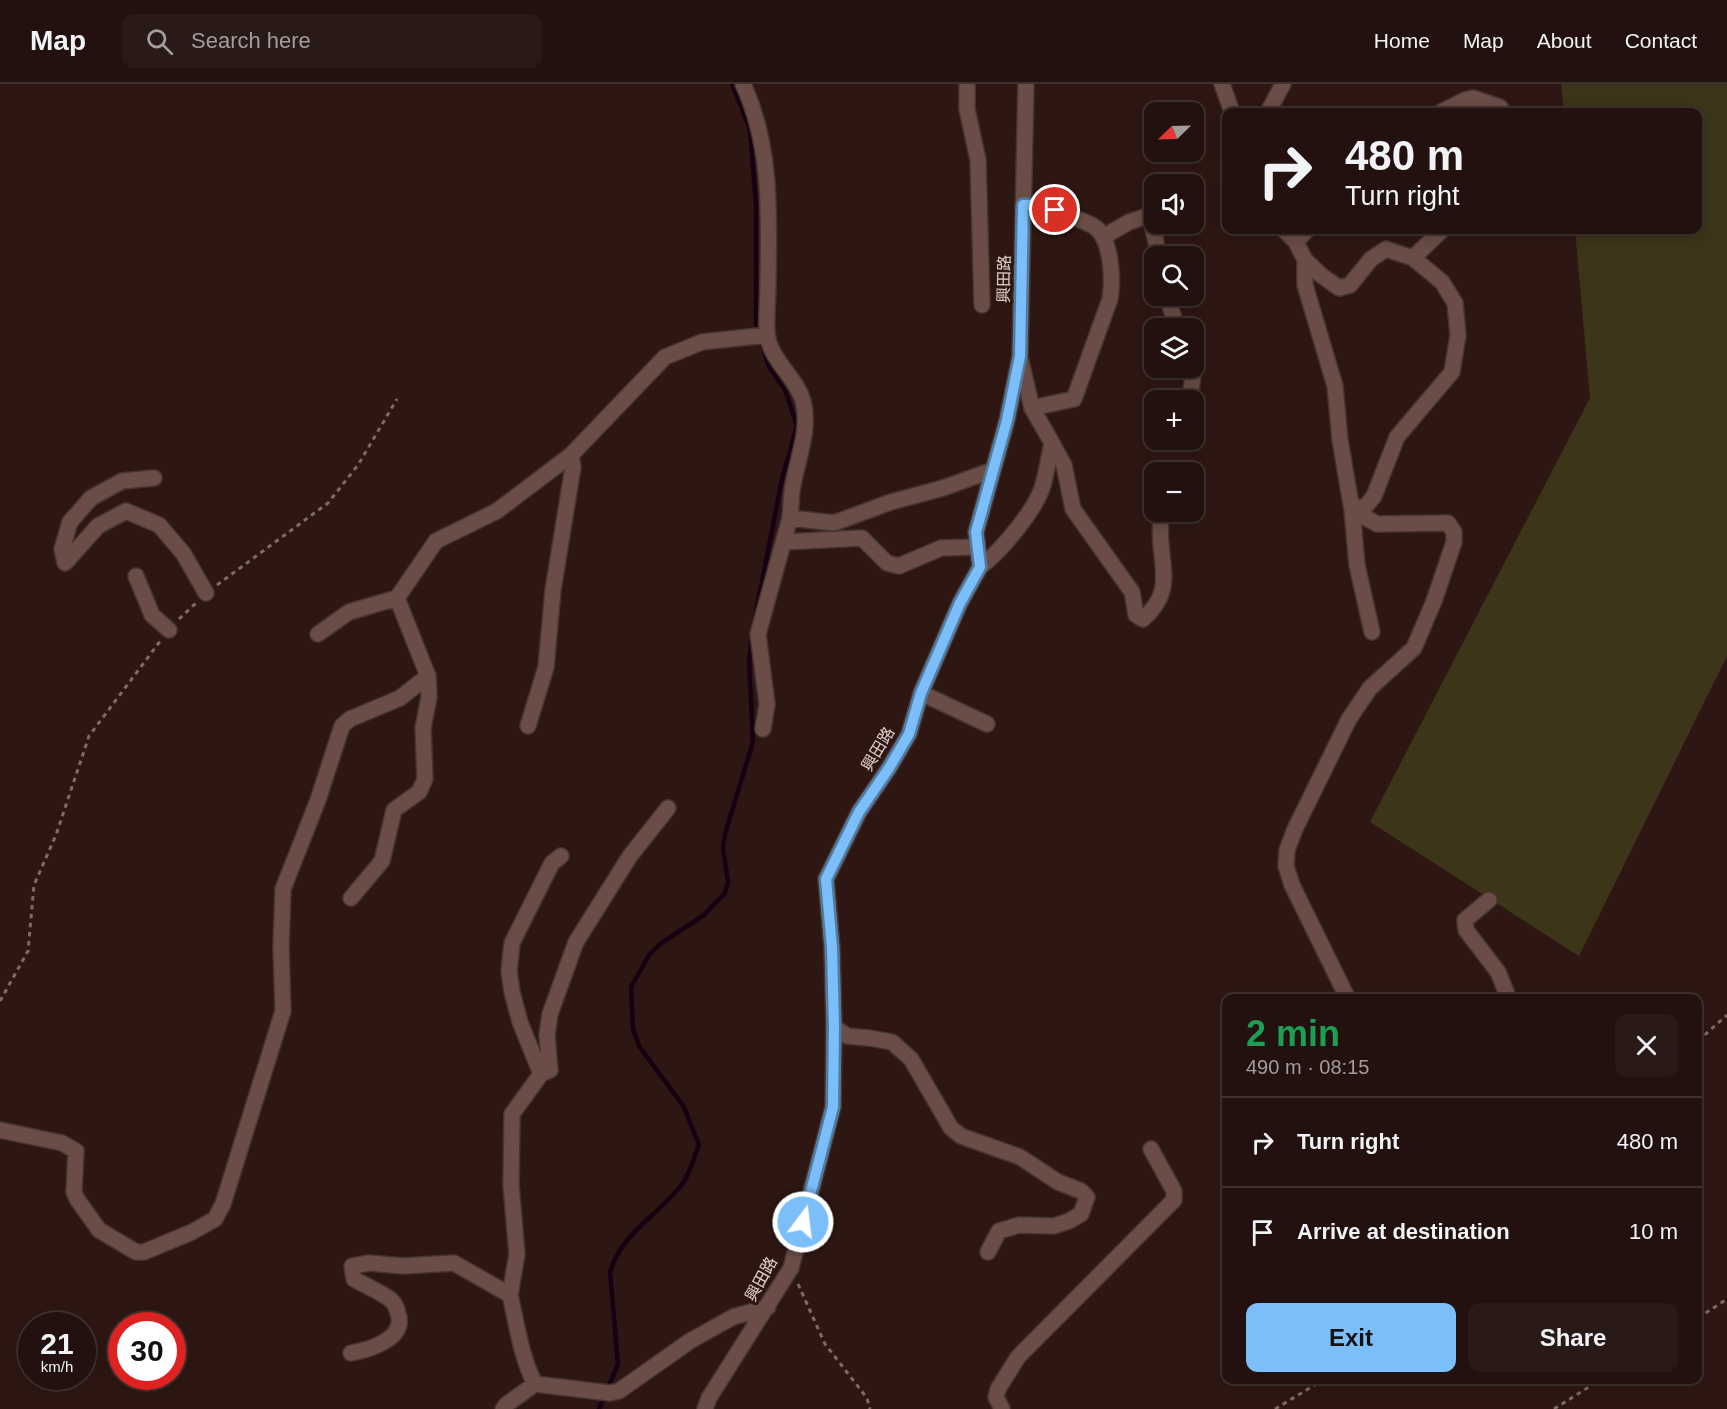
<!DOCTYPE html>
<meta charset="utf-8">
<style>
body{margin:0;font-family:Arial,"Noto Sans TC",sans-serif;background:#2a1a17;color:#f1f3f6;height:100vh;display:flex;flex-direction:column;font-size:22px;white-space:nowrap}
*{box-sizing:border-box;margin:0}
p{font-size:20px;color:#a29d9e}
.icon{flex:none;width:33px;height:33px;fill:none;stroke:currentColor;stroke-width:2;stroke-linecap:round;stroke-linejoin:round}
.map{position:relative;flex:1;overflow:hidden}
.panel{position:absolute;left:1222px;top:910px;width:480px;height:390px;display:flex;flex-direction:column;background:#22110e;border-radius:12px;box-shadow:0 3px 15px #0003,0 0 0 2px #3f312e}
.panel>*{flex:none}
.guide{position:absolute;left:1222px;top:24px;width:480px;height:126px;border-radius:12px;box-shadow:0 3px 15px #0003,0 0 0 2px #3f312e;background:#22110e;color:#f1f3f6;overflow:hidden}
.needle{width:39px;rotate:247deg}
.fabs{position:absolute;left:1144px;top:18px;display:grid;gap:12px}
.fabs a{display:grid;place-items:center;width:60px;height:60px;border-radius:12px;background:#22110e;box-shadow:0 3px 15px #0003,0 0 0 2px #3f312e;font-size:30px}
.speed{position:absolute;left:18px;top:1228px;display:flex;gap:12px;font-size:30px;font-weight:700;text-align:center}
.speed>*{display:grid;place-content:center;width:78px;height:78px;border-radius:50%;background:#22110e;box-shadow:0 3px 15px #0003,0 0 0 2px #3f312e;line-height:1}
.speed small{font-size:15px;font-weight:400}
.speed .limit{border:9px solid #d22;background:#fff;color:#111}
.pin{position:absolute;display:grid;place-items:center;width:51px;height:51px;color:#fff;margin:-26px;border:3px solid #fff;border-radius:50%;box-shadow:0 2px 6px #0007}
.me{position:absolute;width:66px;margin:-33px;rotate:15deg;stroke-linejoin:round;filter:drop-shadow(0 0 4px #0008)}
.turn{display:flex;align-items:center;gap:21px;height:126px;padding:0 24px;font-size:27px}
.turn .icon{width:78px;height:78px;stroke-width:2.5}
.turn b{display:block;font-size:42px;line-height:51px}
.round{display:grid;place-items:center;flex:none;width:63px;height:63px;border-radius:12px;background:#2a1a17}
.head{display:flex;align-items:center;justify-content:space-between;height:102px;padding:0 24px}
h1{font-size:36px;font-weight:700;line-height:45px;color:#1e9e55}
.action{display:flex;gap:12px;margin-top:auto;padding:12px 24px}
.action a{flex:1;height:69px;border-radius:12px;background:#7cbef9;color:#111;font-size:24px;font-weight:700;line-height:69px;text-align:center}
.action a+a{background:#2a1a17;color:#f1f3f6}
ul{padding:0;list-style:none}
li{display:flex;align-items:center;gap:18px;height:90px;padding:0 24px;border-top:2px solid #3f312e}
li div{flex:1}
li b{display:block;font-size:22px}
li em{font-style:normal}
header{display:flex;align-items:center;gap:36px;box-sizing:border-box;height:84px;padding:0 30px;background:#22110e;border-bottom:2px solid #3f312e}
header strong{font-size:28px}
nav{display:flex;gap:33px;margin-inline-start:auto;font-size:21px}
.search{width:420px;height:54px;background:#2a1a17;display:flex;align-items:center;gap:15px;box-sizing:border-box;padding:0 21px;border-radius:12px;color:#a29d9e;font-size:22px}
.map>svg:first-child{display:block}
.green{fill:#3d3519}
.lines{fill:none;stroke-linecap:round;stroke-linejoin:round}
.stream{stroke:#160112;stroke-width:4.5}
.minor-casing{stroke:#463431;stroke-width:18}
.path{stroke:#7f6b66;stroke-width:3;stroke-dasharray:4.5 4.5;stroke-linecap:butt}
.minor{stroke:#694d46;stroke-width:15}
.route-casing{stroke:#517ca2;stroke-width:15}
.route{stroke:#7cbef9;stroke-width:10}
.labels{text-anchor:middle;dominant-baseline:central;stroke-width:6;stroke-linejoin:round;paint-order:stroke}
.street-label{font-size:16px;fill:#e0cfcb;stroke:#2e1712}
</style>
<header>
<strong>Map</strong>
<div class="search"><svg class="icon" aria-label="search" viewBox="0 0 24 24"><circle cx="10" cy="10" r="6"/><path d="M15 15l6 6"/></svg>Search here</div>
<nav><a>Home</a><a>Map</a><a>About</a><a>Contact</a></nav>
</header>
<div class="map">
<svg width="1727" height="1325" viewBox="0 0 1727 1325">
<rect width="100%" height="100%" fill="#2e1712"/>
<path class="green" d="M 1561,0 L 1727,0 L 1727,572 L 1579,872 L 1370,738 L 1590,314 L 1575,146 L 1698,146 L 1698,28 L 1564,28 Z"/>
<g class="lines">
<path class="stream" d="M 732,0 L 750,45 L 756,120 L 756,239 L 759,248
M 753,544 L 782,395 L 797,342 L 785,306 L 768,281 L 762,259
M 599,1325 L 618,1280 L 610,1188 C 621,1149 660,1130 683,1099 C 690,1089 694,1073 699,1061 L 684,1023 L 639,962 L 633,945 L 631,903 L 649,871 L 660,860 L 704,831 L 725,809 L 728,798 L 723,764 L 725,750 L 753,658 L 749,577 L 752,552"/>
<g class="minor-casing">
<path id="minor" d="M 743,0 C 772,62 769,131 768,198 C 768,215 766,232 767,248 C 769,276 796,292 803,317 C 811,346 796,378 792,407 C 791,416 791,425 790,434 L 834,439 L 891,418 L 943,404 L 993,386
M 967,0 L 967,25 L 978,76 L 982,221
M 1222,0 L 1232,28
M 1268,28 L 1283,0
M 1441,28 L 1465,16 L 1473,14 L 1500,23 L 1503,28
M 1023,121 C 1040,121 1053,125 1069,132 C 1077,135 1088,138 1095,143 C 1112,156 1113,196 1110,215 L 1074,315 L 1032,324
M 1284,146 L 1296,158 L 1305,176 L 1305,201 L 1335,302 L 1340,356 L 1352,426 L 1377,440 L 1448,439 L 1454,448 L 1454,458 L 1434,517 L 1414,564 L 1370,604 L 1349,635 L 1295,745 L 1287,766 L 1286,782 L 1292,801 L 1348,915
M 1103,153 L 1129,138 L 1150,131 L 1159,172
M 1296,158 L 1307,146
M 1413,174 L 1442,146
M 1305,176 L 1321,191 L 1339,204 L 1350,201 L 1371,175 L 1386,165 L 1413,174 L 1442,198 L 1455,219 L 1458,251 L 1452,288 L 1397,353 L 1374,412 L 1366,422 L 1352,426 L 1357,481 L 1372,548
M 1167,212 L 1177,244
M 1021,278 L 1032,324 L 1052,359
M 1190,316 L 1193,290 L 1191,284
M 571,371 L 665,273 L 702,258 L 767,251
M 154,394 L 122,397 L 91,414 L 70,438 L 62,465 L 65,479 L 98,442 L 126,427 L 159,441 L 183,469 L 206,509
M 784,458 L 862,454 L 887,479 L 899,482 L 941,464 L 976,463
M 980,483 C 1000,468 1036,426 1043,401 C 1047,387 1049,372 1052,359 L 1064,381 L 1073,425 L 1132,508 L 1136,531 L 1143,535 C 1170,511 1164,493 1161,461 C 1160,450 1161,439 1160,428
M 136,492 L 152,531 L 169,546
M 397,514 L 436,457 L 497,427 L 571,371 L 573,383 L 553,506 L 546,583 L 528,642
M 318,550 L 349,528 L 397,514 L 428,592
M 921,609 L 987,640
M 763,645 L 767,620 L 758,550 L 790,434
M 1489,816 L 1465,836 L 1466,846 L 1498,888 L 1509,915
M 834,943 L 847,952 L 869,954 L 892,958 L 911,975 L 951,1044 L 961,1052 L 1020,1073 L 1058,1098 L 1081,1107 L 1087,1113 L 1081,1130 L 1069,1137 L 1054,1142 L 1019,1141 L 999,1147 L 988,1168
M 541,990 L 550,986 L 547,951 L 550,930 L 576,858 L 630,772 L 668,724
M 0,1046 L 62,1059 L 76,1067 L 74,1108 L 77,1115 L 99,1146 L 136,1168 L 144,1168 L 192,1148 L 215,1135 L 223,1120 L 283,927 L 281,863 L 283,805 L 318,716 L 342,642 L 350,635 L 400,614 L 428,592 L 429,613 L 423,644 L 425,695 L 419,708 L 394,726 L 382,777 L 351,814
M 510,1211 L 517,1170 L 511,1101 L 512,1030 L 541,990 L 520,938 L 512,908 L 509,887 L 512,859 L 552,779 L 561,772
M 351,1269 C 368,1266 403,1256 399,1233 C 397,1227 397,1221 391,1216 C 381,1208 366,1202 354,1195 L 352,1182 L 369,1179 L 403,1182 L 454,1179 L 510,1211 C 517,1241 521,1273 535,1300 L 507,1320 L 503,1325
M 535,1300 L 610,1309 L 619,1307 L 690,1257 L 733,1233 L 768,1223
M 705,1325 L 709,1314 L 791,1184 L 833,1023 L 834,943 L 832,864 L 826,795 L 859,728 L 889,684 L 909,650 L 921,609 L 960,519 L 980,483 L 976,448 L 1007,336 L 1020,272 L 1026,0
M 1002,1325 L 996,1313 L 998,1305 L 1018,1273 L 1174,1116 L 1174,1107 L 1151,1065"/>
</g>
<path class="path" d="M 217,501 L 328,419 L 358,381 L 397,315
M 179,535 L 196,519
M 0,917 L 28,867 L 34,801 L 56,751 L 89,652 L 161,556
M 1698,957 L 1727,931
M 798,1200 L 825,1260 L 867,1314 L 870,1325
M 1698,1234 L 1727,1215
M 1275,1325 L 1323,1296
M 1554,1325 L 1600,1296"/>
<use href="#minor" class="minor"/>
</g>
<g class="lines">
<g class="route-casing">
<path id="route" d="M 803,1138 L 833,1023 L 834,943 L 832,864 L 826,795 L 859,728 L 889,684 L 909,650 L 921,609 L 960,519 L 980,483 L 976,448 L 1007,336 L 1020,272 L 1023,121 L 1039,121 L 1055,126"/>
</g>
<use href="#route" class="route"/>
</g>
<g class="labels">
<g class="street-label">
<text transform="translate(1004 195) rotate(-89)">興田路</text>
<text transform="translate(878 665) rotate(-59)">興田路</text>
<text transform="translate(761 1195) rotate(-61)">興田路</text>
</g>
</g>
</svg>
<div class="fabs">
<a><svg class="needle" viewBox="-14 -14 28 28"><path d="M0-13l5 13h-10z" fill="#e53935"/><path d="M0 13l5-13h-10z" fill="#a29d9e"/></svg></a>
<a><svg class="icon" aria-label="sound" viewBox="0 0 24 24"><path d="M4 9h4l5-4v14l-5-4H4zM17 9q2 3 0 6"/></svg></a>
<a><svg class="icon" aria-label="search" viewBox="0 0 24 24"><circle cx="10" cy="10" r="6"/><path d="M15 15l6 6"/></svg></a>
<a><svg class="icon" aria-label="layers" viewBox="0 0 24 24"><path d="M12 4l9 5-9 5-9-5zM3 14l9 5 9-5"/></svg></a>
<a>+</a>
<a>−</a>
</div>
<div class="speed"><div>21<small>km/h</small></div><div class="limit">30</div></div>
<div class="pin" style="left:1055px;top:126px;background:#d93025"><svg class="icon" aria-label="arrive" viewBox="0 0 24 24"><path d="M6 21V4h12l-3 4 3 4H6"/></svg></div>
<svg class="me" style="left:803px;top:1138px" viewBox="-20 -20 40 40"><circle r="17" fill="#7cbef9" stroke="#fff" stroke-width="3"/><path d="M0-11L8 9 0 5-8 9z" fill="#fff"/></svg>
<div class="guide">
<div class="turn"><svg class="icon" aria-label="right" viewBox="0 0 24 24"><path d="M7 20v-9h11M14 6l5 5-5 5"/></svg><div><b>480 m</b>Turn right</div></div>
</div>
<section class="panel">
<div class="head"><div><h1>2 min</h1><p>490 m · 08:15</p></div><a class="round"><svg class="icon" aria-label="close" viewBox="0 0 24 24"><path d="M6 6l12 12M18 6L6 18"/></svg></a></div>
<ul>
<li><svg class="icon" aria-label="right" viewBox="0 0 24 24"><path d="M7 20v-9h11M14 6l5 5-5 5"/></svg><div><b>Turn right</b></div><em>480 m</em></li>
<li><svg class="icon" aria-label="arrive" viewBox="0 0 24 24"><path d="M6 21V4h12l-3 4 3 4H6"/></svg><div><b>Arrive at destination</b></div><em>10 m</em></li>
</ul>
<div class="action"><a>Exit</a><a>Share</a></div>
</section>
</div>
